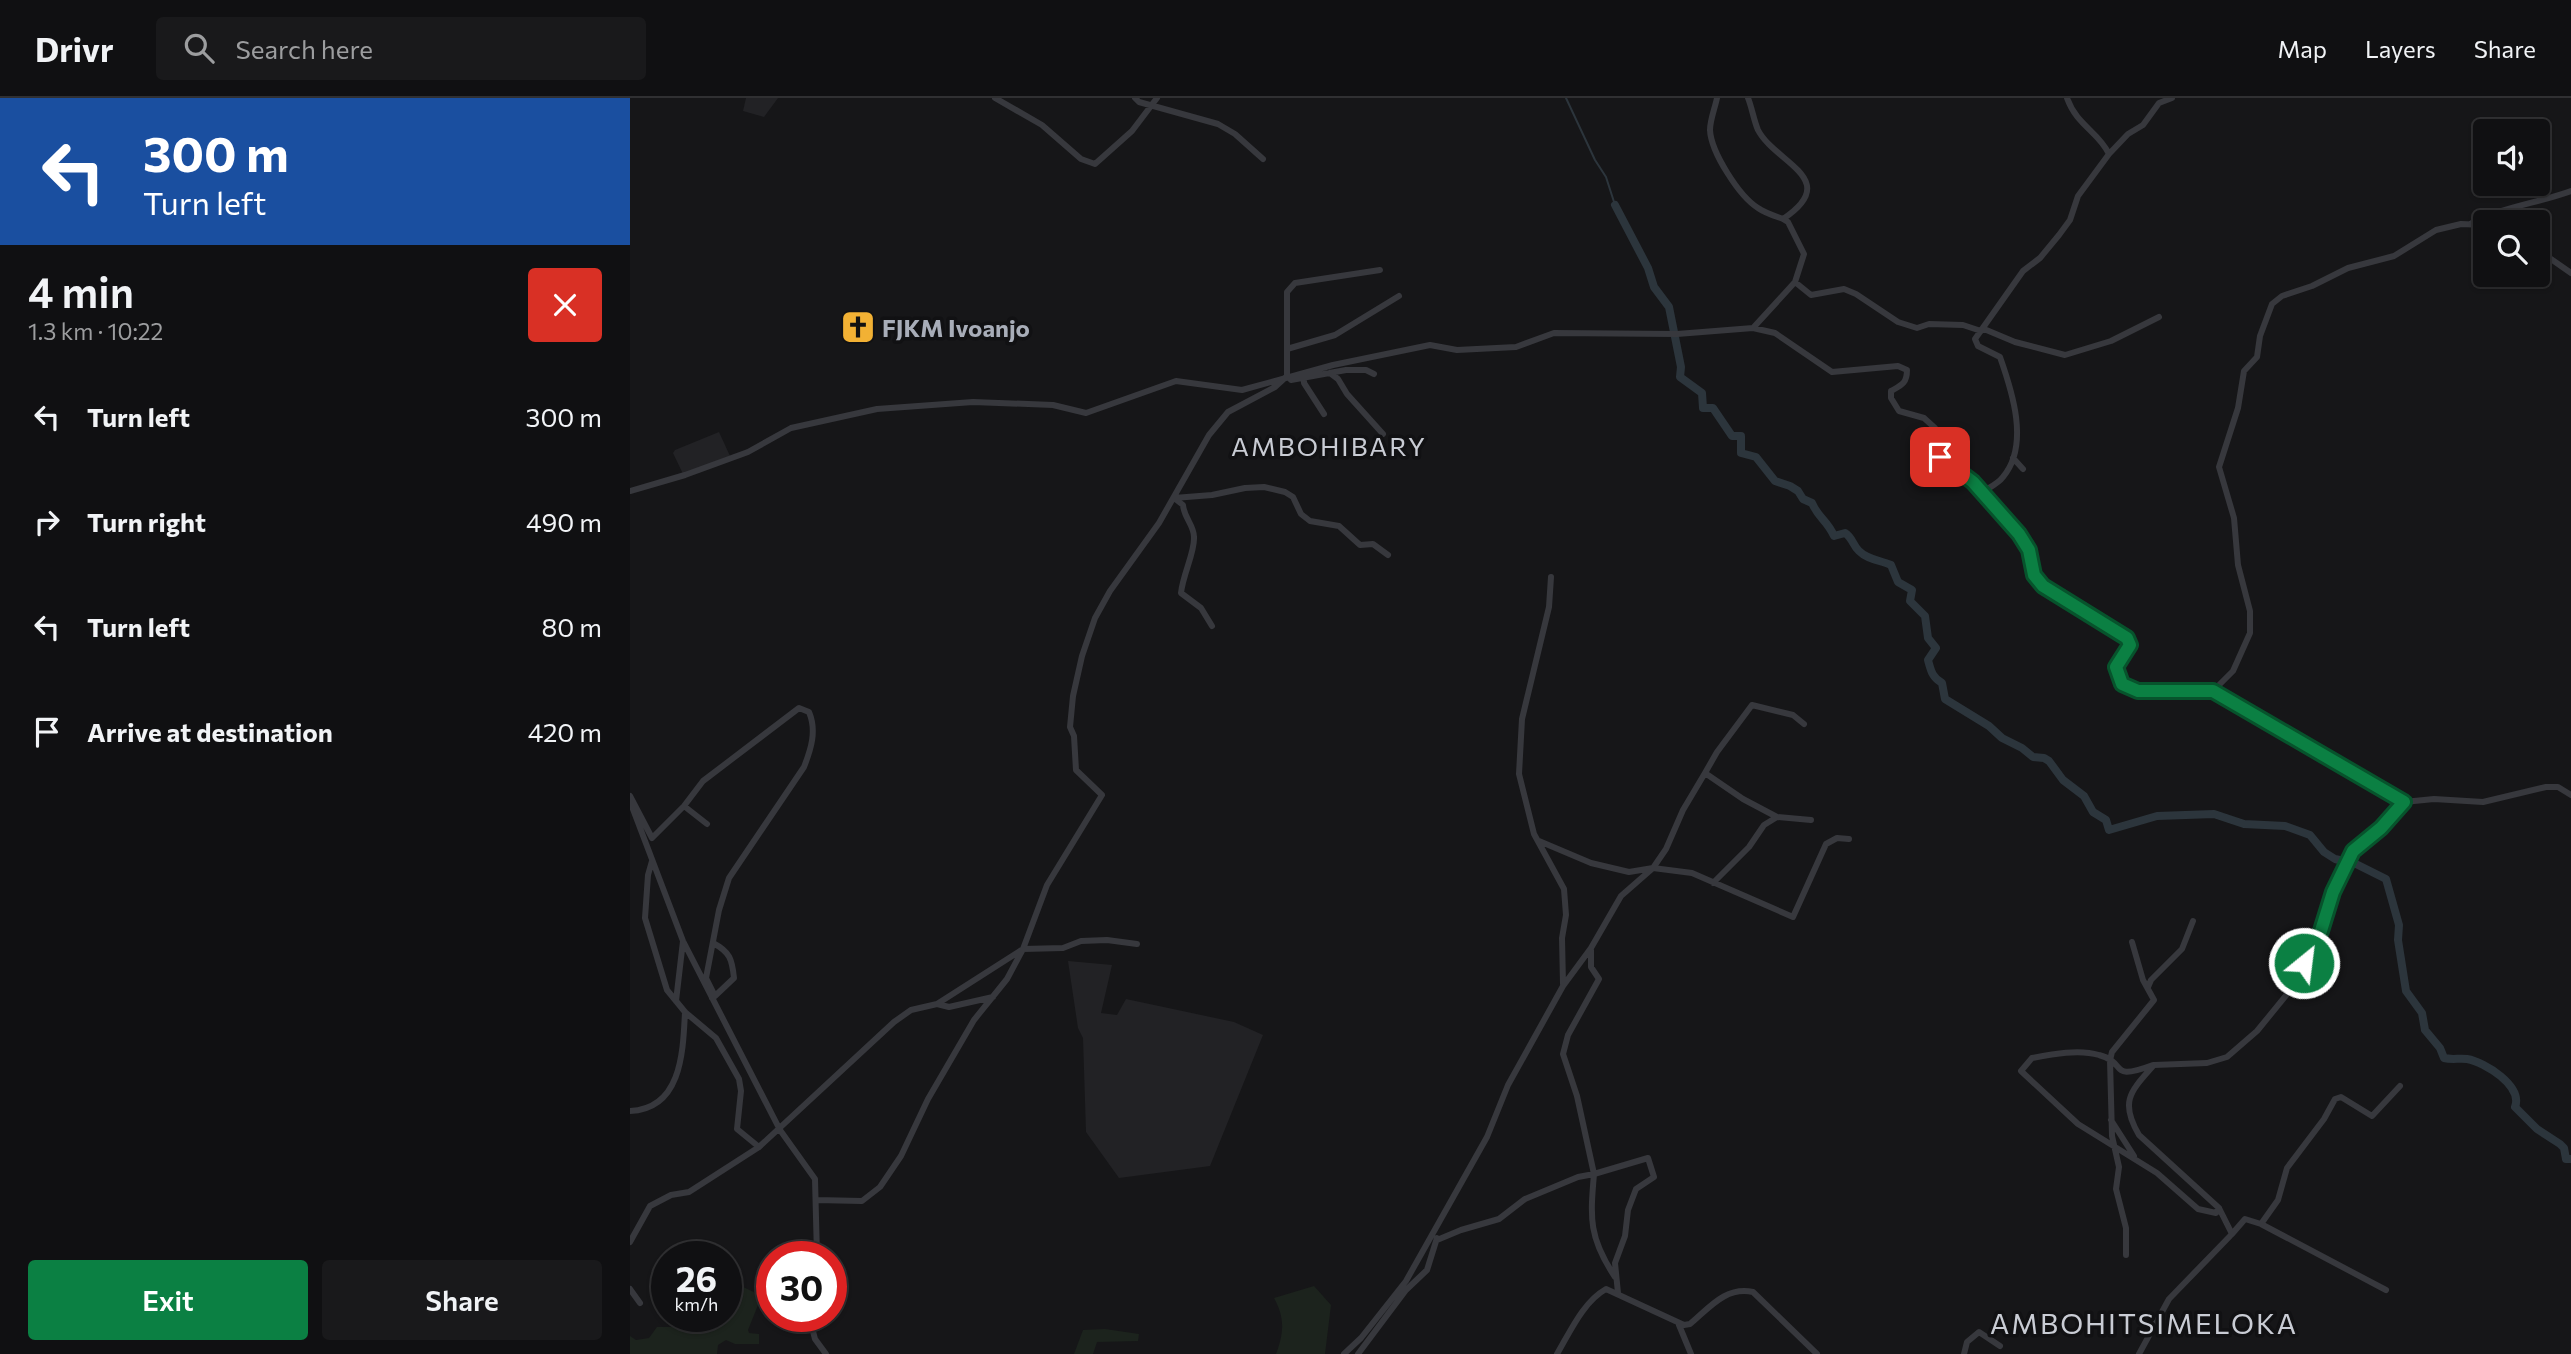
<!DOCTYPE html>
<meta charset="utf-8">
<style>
body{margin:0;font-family:Commissioner,sans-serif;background:#19191b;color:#f1f3f6;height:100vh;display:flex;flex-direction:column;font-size:26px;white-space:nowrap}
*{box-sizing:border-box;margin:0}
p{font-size:23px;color:#9c9d9f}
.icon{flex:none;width:38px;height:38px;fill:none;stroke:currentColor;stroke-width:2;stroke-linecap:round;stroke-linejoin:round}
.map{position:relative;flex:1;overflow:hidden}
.sheet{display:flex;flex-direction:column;background:#101012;width:630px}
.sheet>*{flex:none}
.top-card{background:#1a4fa0;color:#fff;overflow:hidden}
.controls{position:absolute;left:1843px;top:21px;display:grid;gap:14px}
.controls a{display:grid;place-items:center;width:77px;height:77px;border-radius:7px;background:#101012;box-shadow:0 2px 5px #0004,0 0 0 2px #303032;font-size:35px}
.speed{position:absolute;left:21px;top:1143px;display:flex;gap:14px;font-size:35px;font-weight:700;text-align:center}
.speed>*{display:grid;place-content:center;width:91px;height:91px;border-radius:50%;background:#101012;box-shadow:0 2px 5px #0004,0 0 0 2px #303032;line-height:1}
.speed small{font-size:18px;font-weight:400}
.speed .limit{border:10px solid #d22;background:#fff;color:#111}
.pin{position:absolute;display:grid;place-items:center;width:60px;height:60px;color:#fff;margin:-30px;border-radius:14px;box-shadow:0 4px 10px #0006}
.me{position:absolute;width:77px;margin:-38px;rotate:29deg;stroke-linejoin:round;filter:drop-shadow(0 0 5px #0008)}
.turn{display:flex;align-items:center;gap:24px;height:147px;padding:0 28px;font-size:32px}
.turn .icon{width:91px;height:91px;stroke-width:2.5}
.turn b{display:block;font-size:49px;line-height:60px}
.round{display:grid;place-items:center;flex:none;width:74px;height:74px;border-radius:7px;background:#19191b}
.overview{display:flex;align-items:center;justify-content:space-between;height:119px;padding:0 28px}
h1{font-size:42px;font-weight:600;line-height:52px}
.action{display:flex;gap:14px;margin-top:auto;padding:14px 28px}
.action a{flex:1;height:80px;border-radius:7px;background:#0b8043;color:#fff;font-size:28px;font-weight:600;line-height:80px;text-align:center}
.action a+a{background:#19191b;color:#f1f3f6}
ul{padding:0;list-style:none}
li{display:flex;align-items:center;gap:21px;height:105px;padding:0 28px}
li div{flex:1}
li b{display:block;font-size:26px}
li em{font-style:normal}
header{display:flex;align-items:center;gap:42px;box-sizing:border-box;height:98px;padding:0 35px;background:#101012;border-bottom:2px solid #303032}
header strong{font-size:33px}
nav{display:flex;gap:38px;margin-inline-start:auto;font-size:24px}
.search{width:490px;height:63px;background:#19191b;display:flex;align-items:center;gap:18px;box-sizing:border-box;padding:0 24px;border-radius:7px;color:#9c9d9f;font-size:26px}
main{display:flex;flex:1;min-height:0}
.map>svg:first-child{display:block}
.built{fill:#222225}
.green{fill:#1c231d}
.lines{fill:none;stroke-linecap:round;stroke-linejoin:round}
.stream{stroke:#2c353c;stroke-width:2}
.river{stroke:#2c353c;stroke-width:8}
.minor{stroke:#37383d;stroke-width:6}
.route-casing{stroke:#07532c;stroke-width:18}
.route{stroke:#0b8043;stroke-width:12}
.labels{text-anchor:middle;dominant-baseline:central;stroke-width:7;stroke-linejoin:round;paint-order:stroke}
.poi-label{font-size:24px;font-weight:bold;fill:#a8adb8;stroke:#111113;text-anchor:start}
.neighbourhood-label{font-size:26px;letter-spacing:2px;fill:#c9ccd4;stroke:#111113}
.quarter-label{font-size:28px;letter-spacing:2px;fill:#c9ccd4;stroke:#111113}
</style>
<header>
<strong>Drivr</strong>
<div class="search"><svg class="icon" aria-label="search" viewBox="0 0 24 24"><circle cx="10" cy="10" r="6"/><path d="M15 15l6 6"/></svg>Search here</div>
<nav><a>Map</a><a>Layers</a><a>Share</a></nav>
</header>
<main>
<section class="sheet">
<div class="top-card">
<div class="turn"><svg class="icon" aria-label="left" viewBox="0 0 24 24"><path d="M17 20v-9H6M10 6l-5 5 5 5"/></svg><div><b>300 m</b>Turn left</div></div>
</div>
<div class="overview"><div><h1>4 min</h1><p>1.3 km · 10:22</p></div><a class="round" style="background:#d93025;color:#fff"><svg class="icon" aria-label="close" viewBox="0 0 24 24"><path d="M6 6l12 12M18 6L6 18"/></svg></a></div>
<ul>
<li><svg class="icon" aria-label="left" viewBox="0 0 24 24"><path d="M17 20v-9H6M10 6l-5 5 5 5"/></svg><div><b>Turn left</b></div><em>300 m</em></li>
<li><svg class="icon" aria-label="right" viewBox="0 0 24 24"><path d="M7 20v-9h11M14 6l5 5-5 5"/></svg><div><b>Turn right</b></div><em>490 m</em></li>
<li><svg class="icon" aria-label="left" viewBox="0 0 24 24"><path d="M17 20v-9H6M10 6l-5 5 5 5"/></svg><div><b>Turn left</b></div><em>80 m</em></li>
<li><svg class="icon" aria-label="arrive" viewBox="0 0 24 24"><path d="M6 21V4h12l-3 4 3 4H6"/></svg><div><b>Arrive at destination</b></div><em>420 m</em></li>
</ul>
<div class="action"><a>Exit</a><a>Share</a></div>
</section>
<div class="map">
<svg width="1941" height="1256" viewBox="0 0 1941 1256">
<rect width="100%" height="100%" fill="#161618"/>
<path class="built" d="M 116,0 L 148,0 L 134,19 L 113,13 Z
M 89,334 L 100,358 L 53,376 L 43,355 L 45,352 Z
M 438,863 L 482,867 L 471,915 L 487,917 L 496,901 L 604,924 L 633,937 L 580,1068 L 489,1080 L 456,1034 L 453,940 L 448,930 Z"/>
<path class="green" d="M 107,1186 L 138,1201 L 141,1206 L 140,1211 L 134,1212 L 128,1207 L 118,1232 L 119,1235 L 129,1236 L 129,1246 L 105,1246 L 96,1242 L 88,1247 L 87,1256 L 0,1256 L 0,1238 L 6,1242 L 19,1240 L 27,1229 L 44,1229 L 60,1218 L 96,1218 L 96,1189 Z
M 684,1188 L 701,1207 L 695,1256 L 646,1256 C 654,1235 655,1220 644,1200 Z
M 475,1231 L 509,1236 L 508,1243 L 467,1244 L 463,1256 L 444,1256 L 453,1232 Z"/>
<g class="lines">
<path class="stream" d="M 936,0 L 965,62 L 976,79 L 985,107"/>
<path class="river" d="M 985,107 L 1018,170 L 1024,189 L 1039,209 L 1051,269 L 1050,279 L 1072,295 L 1073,310 L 1083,310 L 1102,338 L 1111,338 L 1111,355 L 1126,359 L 1145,383 L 1160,388 L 1168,393 L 1173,401 L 1182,405 C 1189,421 1197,422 1204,438 L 1215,435 C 1223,440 1223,448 1229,453 C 1238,462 1250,462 1261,467 L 1268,484 L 1282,492 L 1280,503 L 1295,518 L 1298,540 L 1306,550 L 1298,562 C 1301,573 1302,579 1312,585 L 1315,601 L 1359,628 L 1372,640 L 1392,650 L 1403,659 L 1414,660 L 1419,663 L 1433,682 L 1454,698 L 1463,714 L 1476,722 L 1479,732 L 1527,718 L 1584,716 L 1614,726 L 1655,728 L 1680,737 L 1694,754 L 1705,761 L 1726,766 L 1756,781 L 1769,827 L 1768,842 L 1776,893 L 1792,915 L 1795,932 L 1810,950 L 1814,960 C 1822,962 1829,960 1837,961 C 1855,964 1893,988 1885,1009 L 1907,1031 L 1930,1046 L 1934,1050 L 1936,1061 L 1941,1061"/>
<path class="minor" d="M 365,0 L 412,27 L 451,61 L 465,66 L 502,33 L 527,0
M 505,0 L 509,4 L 588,26 L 605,36 L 633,61
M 1087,0 C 1085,10 1080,22 1080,32 C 1081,54 1109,98 1128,110 C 1135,115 1145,118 1153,121
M 1118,0 C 1122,10 1124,23 1128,32 C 1145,65 1213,81 1153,121 L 1158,124 L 1174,156 L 1165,184 L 1123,230
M 1479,56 L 1498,36 L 1513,27 L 1529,5 L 1542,0
M 1842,125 C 1873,109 1908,105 1941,93
M 1908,152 L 1941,175
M 1165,184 L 1181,197 L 1214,191 L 1226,196 L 1268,224 L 1287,230 L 1299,226 L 1333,227 L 1351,233
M 1354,231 L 1385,244 L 1435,257 L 1481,243 L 1529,219
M 657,251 L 705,237 L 769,198
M 700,275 L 708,281 L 717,296 L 753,336
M 657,278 L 661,282 L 716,272 L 736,272 L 744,276
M 674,280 L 674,285 L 694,316
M 1383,360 L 1393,371
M 0,393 L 55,377 L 118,354 L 161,330 L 247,311 L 343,304 L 423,307 L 456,315 L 546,283 L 612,292 L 703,267 L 800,247 L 827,252 L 886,249 L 924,235 L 1047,236 L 1123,230 L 1145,235 L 1202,274 L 1268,268 L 1277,272 C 1277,285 1272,287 1261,293 L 1261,300 L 1269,313 L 1294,320 L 1305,330 L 1303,350 C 1314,364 1328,370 1340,382 C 1357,398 1373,417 1388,435 C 1402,452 1400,472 1413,488 L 1498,540 L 1500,547 L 1486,569 L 1492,586 L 1508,592 L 1583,593 L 1774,704 L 1804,701 L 1853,704 L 1916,689 L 1928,689 L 1941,697
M 1351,395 C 1358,390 1368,386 1373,379 C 1400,347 1382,293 1370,259 L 1348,248 L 1345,241 L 1393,173 L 1410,160 L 1429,137 L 1440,122 L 1448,98 L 1479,56 C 1468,33 1447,28 1437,0
M 544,400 L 582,397 L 615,390 L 634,389 L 655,394 L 663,399 L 671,416 L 680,423 L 709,428 L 730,447 L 743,446 L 758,457
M 544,400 L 553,407 C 554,420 564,427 564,439 C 565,454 553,476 551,495 L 571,510 L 582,528
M 921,479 L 919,509 L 892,621 L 889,676 L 904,736 L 934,791 L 936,817 L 932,840 L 933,886
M 1583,593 L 1603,573 L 1620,535 L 1620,513 L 1608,467 L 1604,420 L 1589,369 L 1608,310 L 1614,273 L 1627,259 L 1630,238 L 1642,206 L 1652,198 L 1682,188 L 1718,170 L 1764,158 L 1806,132 L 1831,126 L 1855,127
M 0,698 L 22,740 L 54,708 L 73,683 L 169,610 L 179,614 C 187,633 181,651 174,669 L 99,780 L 89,812 L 76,880 L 85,898 L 82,900
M 1,706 L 53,843 L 150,1032 L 185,1081 L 187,1158
M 54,708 L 77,726
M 1147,719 L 1113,701 L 1075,675 L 1087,654 L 1122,607 L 1163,617 L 1174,626
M 909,743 L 961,765 L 999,774 L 1023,770 L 1062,775 L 1163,819 L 1196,746 L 1207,740 L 1219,741
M 22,763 L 18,777 L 15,820 L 37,892 L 55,914 L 86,940 L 109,981 L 111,993 L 107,1031 L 129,1049
M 1083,785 L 1119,749 L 1134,727 L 1147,719 L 1181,722
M 83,845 C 100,854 102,861 104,880 L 85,898
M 961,852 L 961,869 L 969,881 L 938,937 L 933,956 L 947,998 L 964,1076 L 1018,1060 L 1024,1079 L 1006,1091 L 998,1112 L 995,1138 L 985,1165 L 988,1195
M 1518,889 L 1521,882 L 1552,851 L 1563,823
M 46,903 L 53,843
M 307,906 L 319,909 L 363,899
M 1523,967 C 1477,984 1499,965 1469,957 C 1449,951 1423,956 1402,960 L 1391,973 L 1448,1026 L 1527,1075 L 1568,1111 L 1586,1115 L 1589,1110
M 0,1013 C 52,1011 53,953 55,914
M 1481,1022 L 1504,1058
M 186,1102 L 232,1103 L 250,1089 L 271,1058 L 298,1001 L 344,922 L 377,881 L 393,851 L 433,850 L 451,843 L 477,842 L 507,846
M 1631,1126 L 1756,1192
M 1602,1136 L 1615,1121 L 1631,1126 L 1648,1102 L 1657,1070 L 1694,1021 L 1705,1001 L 1711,999 L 1742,1018 L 1770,988
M 807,1142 L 831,1132 L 869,1121 L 895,1101 L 948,1079 L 964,1076 C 960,1121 959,1140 985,1179
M 0,1144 L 20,1108 L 41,1097 L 59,1094 L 129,1049 L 264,924 L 281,912 L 307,906 L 393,851 L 417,787 L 472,697 L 446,672 L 444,638 L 440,629 L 443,598 L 452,558 L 465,520 L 480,493 L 529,425 L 579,337 L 598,314 L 645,289 L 657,278 L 657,194 L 665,185 L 750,172
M 1496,1157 L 1496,1130 L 1486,1091 L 1489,1069 L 1482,1038 L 1480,962 L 1482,954 L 1524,902 L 1513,882 L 1502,844
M 0,1191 L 10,1205
M 179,1218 L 185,1241 L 196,1256
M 1049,1227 L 1061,1256
M 714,1256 L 731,1240 L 776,1183 L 857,1039 L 878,987 L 933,888 L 961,850 L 991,798 L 1023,770 L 1036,751 L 1053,712 L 1075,675
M 728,1256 L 776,1192 L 797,1172 L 807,1140
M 927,1256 C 940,1234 953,1204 976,1191 L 1054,1227 L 1060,1226 C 1079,1210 1096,1188 1123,1194 L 1187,1256
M 1334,1256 L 1337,1244 L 1349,1234 L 1370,1248
M 1509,1256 L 1539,1201 L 1602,1136 L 1589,1110 L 1509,1037 C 1489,1003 1501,993 1524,967 L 1577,965 L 1597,959 L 1627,933 L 1663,889 L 1674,865 L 1686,849 L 1703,794 L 1723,753 L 1751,730 L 1774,704"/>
</g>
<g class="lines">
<g class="route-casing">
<path id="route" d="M 1310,359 L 1343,384 L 1389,436 L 1399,452 L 1404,477 L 1413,488 L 1497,540 L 1500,547 L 1486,569 L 1492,586 L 1508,593 L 1583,593 L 1774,704 L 1751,730 L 1723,753 L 1703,794 L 1686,849 L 1674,865"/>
</g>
<use href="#route" class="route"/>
</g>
<defs>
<g id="church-square" transform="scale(1.75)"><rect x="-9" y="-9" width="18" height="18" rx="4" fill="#f2b134" stroke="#111113"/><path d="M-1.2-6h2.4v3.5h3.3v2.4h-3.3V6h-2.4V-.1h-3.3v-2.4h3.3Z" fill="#111"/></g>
</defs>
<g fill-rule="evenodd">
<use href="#church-square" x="228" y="229"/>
</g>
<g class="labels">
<g class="poi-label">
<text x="252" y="229">FJKM Ivoanjo</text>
</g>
<g class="neighbourhood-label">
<text x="699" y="347">AMBOHIBARY</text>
</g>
<g class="quarter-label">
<text x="1514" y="1225">AMBOHITSIMELOKA</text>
</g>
</g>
</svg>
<div class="controls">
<a><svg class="icon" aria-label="sound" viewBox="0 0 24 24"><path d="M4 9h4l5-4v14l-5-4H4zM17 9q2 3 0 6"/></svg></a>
<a><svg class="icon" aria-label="search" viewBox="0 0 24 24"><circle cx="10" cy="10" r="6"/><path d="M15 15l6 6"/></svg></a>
</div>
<div class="speed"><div>26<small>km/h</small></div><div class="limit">30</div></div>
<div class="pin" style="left:1310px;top:359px;background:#d93025"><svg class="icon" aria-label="arrive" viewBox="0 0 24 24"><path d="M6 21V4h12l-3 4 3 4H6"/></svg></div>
<svg class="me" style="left:1674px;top:865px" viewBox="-20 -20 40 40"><circle r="17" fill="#0b8043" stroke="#fff" stroke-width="3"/><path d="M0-11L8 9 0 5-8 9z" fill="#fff"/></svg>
</div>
</main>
